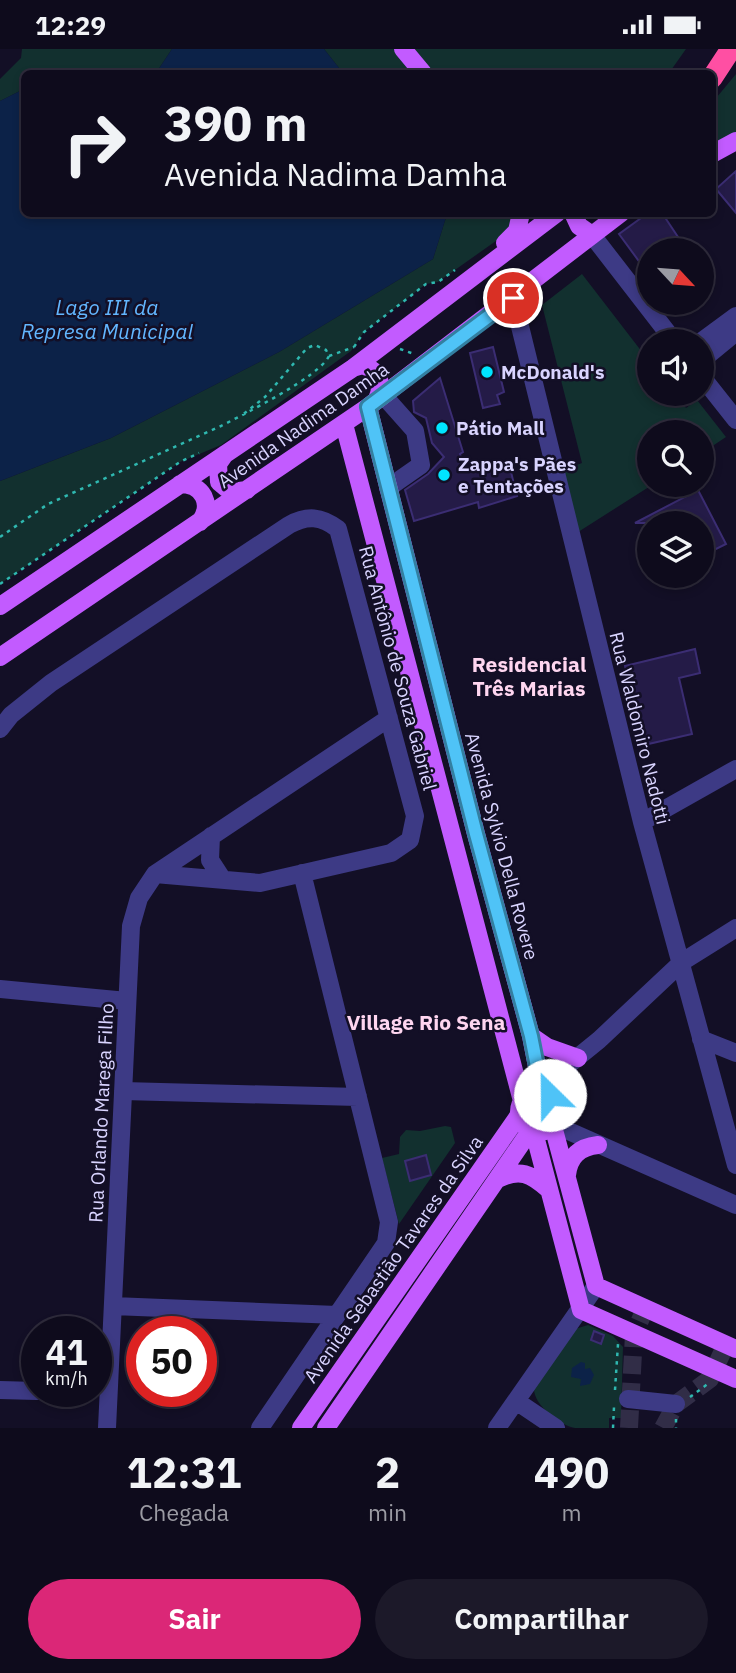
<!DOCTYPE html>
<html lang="pt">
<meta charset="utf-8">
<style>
body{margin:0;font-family:"IBM Plex Sans",sans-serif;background:#1c1929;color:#f1f3f6;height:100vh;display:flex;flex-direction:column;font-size:26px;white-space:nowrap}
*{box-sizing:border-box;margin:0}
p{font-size:23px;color:#9b9ba3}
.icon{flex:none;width:38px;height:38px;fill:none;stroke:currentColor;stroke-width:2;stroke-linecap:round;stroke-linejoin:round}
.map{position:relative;height:1379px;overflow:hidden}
.panel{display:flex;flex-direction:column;background:#0e0b1c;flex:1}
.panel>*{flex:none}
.hud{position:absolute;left:21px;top:21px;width:695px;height:147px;border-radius:10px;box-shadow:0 4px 10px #0003,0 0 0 2px #2e2b3b;background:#0e0b1c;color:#f1f3f6;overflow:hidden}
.needle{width:46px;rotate:116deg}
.tools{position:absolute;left:637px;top:189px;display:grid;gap:14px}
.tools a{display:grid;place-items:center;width:77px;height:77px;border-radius:50%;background:#0e0b1c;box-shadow:0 4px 10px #0003,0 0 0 2px #2e2b3b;font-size:35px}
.speed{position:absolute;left:21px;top:1267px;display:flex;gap:14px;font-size:35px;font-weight:700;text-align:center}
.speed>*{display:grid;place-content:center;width:91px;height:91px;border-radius:50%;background:#0e0b1c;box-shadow:0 4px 10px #0003,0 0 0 2px #2e2b3b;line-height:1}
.speed small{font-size:18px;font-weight:400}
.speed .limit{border:10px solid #d22;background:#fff;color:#111}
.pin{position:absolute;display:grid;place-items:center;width:60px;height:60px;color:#fff;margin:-30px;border:4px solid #fff;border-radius:50%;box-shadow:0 2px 7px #0007}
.me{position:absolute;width:77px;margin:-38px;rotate:337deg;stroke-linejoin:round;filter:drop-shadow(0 0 5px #0008)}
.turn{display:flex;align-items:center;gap:24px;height:147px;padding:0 28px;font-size:32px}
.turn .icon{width:91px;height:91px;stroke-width:2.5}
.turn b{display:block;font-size:49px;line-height:60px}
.eta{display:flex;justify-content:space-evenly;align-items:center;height:119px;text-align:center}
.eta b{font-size:42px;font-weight:800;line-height:49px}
.cta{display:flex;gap:14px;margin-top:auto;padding:14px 28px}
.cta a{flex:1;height:80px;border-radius:42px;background:#db2777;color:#fff;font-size:28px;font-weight:800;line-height:80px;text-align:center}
.cta a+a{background:#1c1929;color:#f1f3f6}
.status{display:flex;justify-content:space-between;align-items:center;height:49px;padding:0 35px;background:#0e0b1c;direction:ltr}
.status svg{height:19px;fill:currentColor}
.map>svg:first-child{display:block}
.green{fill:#12302f}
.water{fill:#0c2248}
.building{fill:#241b47;stroke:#3b2d73;stroke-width:2}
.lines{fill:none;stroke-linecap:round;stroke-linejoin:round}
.minor-tunnel{stroke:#312d47;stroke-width:18;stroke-dasharray:18 9;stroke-linecap:butt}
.path{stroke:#2fb8b0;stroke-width:2.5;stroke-dasharray:3.5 5;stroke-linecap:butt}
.minor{stroke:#3d3a85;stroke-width:18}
.major{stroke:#c25bff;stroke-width:18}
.highway{stroke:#ff4fa3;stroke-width:21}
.route-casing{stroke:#337fa1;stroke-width:18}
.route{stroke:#4fc3f7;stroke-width:12}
.poi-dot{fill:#00e5ff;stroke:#130f26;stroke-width:2.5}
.labels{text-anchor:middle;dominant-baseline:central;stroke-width:5;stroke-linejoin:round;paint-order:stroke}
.poi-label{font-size:19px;font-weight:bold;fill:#d9d4ff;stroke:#130f26;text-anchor:start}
.street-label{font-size:19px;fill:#d9d4ff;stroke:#130f26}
.water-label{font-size:21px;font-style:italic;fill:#62b6ff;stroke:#130f26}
.neighbourhood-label{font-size:21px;font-weight:bold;fill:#ffd6f0;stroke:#130f26}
</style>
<div class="status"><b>12:29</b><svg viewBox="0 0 49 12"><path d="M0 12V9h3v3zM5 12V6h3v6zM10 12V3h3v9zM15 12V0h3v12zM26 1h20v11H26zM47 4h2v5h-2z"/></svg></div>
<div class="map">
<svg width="736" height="1379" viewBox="0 0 736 1379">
<rect width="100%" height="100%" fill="#130f26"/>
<path class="green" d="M 22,0 L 172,0 L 156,24 L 24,24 L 24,40 L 0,52 L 0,30 L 21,9 Z
M 324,0 L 686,0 L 669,24 L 343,24 Z
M 736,25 L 736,85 L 712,99 L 712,54 Z
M 447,165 L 534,165 L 438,233 L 426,235 L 364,283 L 351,302 L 221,396 L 180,413 L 0,535 L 0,432 L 111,389 L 279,303 L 433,210 Z
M 582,225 L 649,312 L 649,345 L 675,345 L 686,359 L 697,351 L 726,388 L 702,404 L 702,383 L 649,383 L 649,436 L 652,436 L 575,485 L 561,422 L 582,414 L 542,256 Z
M 445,1077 L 451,1078 L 455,1094 L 399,1175 L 382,1109 L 399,1105 L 400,1088 L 406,1081 L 420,1082 Z
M 588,1276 L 613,1287 L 623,1298 L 621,1369 L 609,1369 L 609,1379 C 598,1379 586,1379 575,1379 C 559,1376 533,1355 534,1339 L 575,1280 Z"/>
<path class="water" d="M 172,0 L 324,0 L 343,24 L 156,24 Z
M 24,40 L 24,164 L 447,165 L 433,210 L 279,303 L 111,389 L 0,432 L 0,52 Z
M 581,1313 L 585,1314 L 585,1320 L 590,1319 L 594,1326 L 590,1335 L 580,1337 L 581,1330 L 571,1328 L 572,1319 Z"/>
<path class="building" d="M 736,122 L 736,164 L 716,140 Z
M 648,164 L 662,164 L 678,188 L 660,201 L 649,201 L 649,209 L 641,215 L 619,185 Z
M 493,298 L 504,343 L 497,346 L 500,355 L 483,359 L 470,304 Z
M 440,329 L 463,403 L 460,405 L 465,422 L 501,412 L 510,419 L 517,447 L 479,459 L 478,453 L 414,472 L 405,441 L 428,425 L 444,408 L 432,394 L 426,369 L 414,363 L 413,352 Z
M 698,441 L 726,495 L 702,507 L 702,474 L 635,474 Z
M 695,600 L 700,624 L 679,629 L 692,685 L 644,696 L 625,617 Z
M 426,1106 L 431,1126 L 410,1132 L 405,1112 Z
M 594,1282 L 604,1286 L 601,1295 L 591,1291 Z"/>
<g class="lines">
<path class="minor-tunnel" d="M 629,1379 L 634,1285 L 645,1260
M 663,1379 L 676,1355 L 710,1330 L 726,1295"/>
<path class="path" d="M 354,298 L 364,283 L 426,235 L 438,233 L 455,221
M 400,300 L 414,305
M 329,307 L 354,298
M 0,488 L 48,455 L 221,377 C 244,365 319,328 329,307 L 326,301 L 315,296 L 307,299 L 265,348 L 241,367
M 0,535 L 180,413 L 199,404
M 615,1341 L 618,1295
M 690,1348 L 709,1334
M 676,1370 L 676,1379
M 613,1379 L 614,1358"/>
<path class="minor" d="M 592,186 L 674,292
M 513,249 L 642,773 L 736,1116
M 702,292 L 736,267
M 702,311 L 736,283
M 702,328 L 736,371
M 383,346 L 415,382 L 421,416 L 388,439
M 0,680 L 11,666 L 51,634 L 289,476 C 307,466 321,467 338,480 L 415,767 L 410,791 L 391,804 L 260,834 L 155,825
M 642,773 L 736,720
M 211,787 L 210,811 L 223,831
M 0,940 L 127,952
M 701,990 L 736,1004
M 123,1042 L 358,1048
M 545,1044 L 562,1021 L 599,991 L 682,913 L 736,879
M 556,1052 L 569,1025
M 555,1076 L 736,1156
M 113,1257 L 337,1266
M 0,1341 L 37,1342
M 628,1350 L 676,1355
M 516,1352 L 556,1379
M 107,1379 L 131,877 L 139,849 L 155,825 L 389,669
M 260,1379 L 386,1194 L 389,1173 L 302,824
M 497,1379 L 596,1237"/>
<path class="major" d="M 403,0 L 423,24
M 712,105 L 736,92
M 573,164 L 579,177 L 592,186
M 505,194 L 517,182 L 521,164
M 353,319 L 363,316 C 379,322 384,335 377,350
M 368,358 L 476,785 L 531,987 L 542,1043
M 344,375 L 522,1052
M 225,405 L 218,415 L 219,433 L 231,443 L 247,441
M 180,435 C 203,435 213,455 200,473
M 0,557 L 353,319 L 557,164
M 0,608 L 368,358 L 621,164
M 531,987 L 547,998 L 578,1009
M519 1063a20 20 0 1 1 40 0a20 20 0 1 1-40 0Z
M 553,1077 L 596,1237 L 736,1300
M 534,1083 L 581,1261 L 736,1330
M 567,1126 C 569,1108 579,1098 598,1096
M 498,1130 C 520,1119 531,1125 548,1140
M 301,1379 L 519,1066
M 326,1379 L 530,1082"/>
<path class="highway" d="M 712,29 L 731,0"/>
</g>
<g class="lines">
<g class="route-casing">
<path id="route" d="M 513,249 L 368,358 L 476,785 L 531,987 L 542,1043 L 550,1046"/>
</g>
<use href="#route" class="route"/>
</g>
<g class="poi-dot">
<circle cx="487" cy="323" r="7"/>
<circle cx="442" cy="379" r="7"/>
<circle cx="444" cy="426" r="7"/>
</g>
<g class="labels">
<g class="poi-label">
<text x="501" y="323">McDonald's</text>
<text x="456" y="379">Pátio Mall</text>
<text x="458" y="415">Zappa's Pães<tspan x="458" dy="22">e Tentações</tspan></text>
</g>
<g class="street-label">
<text transform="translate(303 376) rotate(-35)">Avenida Nadima Damha</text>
<text transform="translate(398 619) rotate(75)">Rua Antônio de Souza Gabriel</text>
<text transform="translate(640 679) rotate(76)">Rua Waldomiro Nadotti</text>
<text transform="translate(502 797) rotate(75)">Avenida Sylvio Della Rovere</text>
<text transform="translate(101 1064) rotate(-87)">Rua Orlando Marega Filho</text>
<text transform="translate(393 1210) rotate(-55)">Avenida Sebastião Tavares da Silva</text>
</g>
<g class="water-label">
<text x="107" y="258">Lago III da<tspan x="107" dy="24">Represa Municipal</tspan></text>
</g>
<g class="neighbourhood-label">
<text x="529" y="615">Residencial<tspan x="529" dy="24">Três Marias</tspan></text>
<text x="426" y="973">Village Rio Sena</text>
</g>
</g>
</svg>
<div class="tools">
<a><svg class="needle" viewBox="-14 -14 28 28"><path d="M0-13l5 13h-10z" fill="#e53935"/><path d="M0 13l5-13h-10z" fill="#9b9ba3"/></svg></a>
<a><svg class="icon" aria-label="sound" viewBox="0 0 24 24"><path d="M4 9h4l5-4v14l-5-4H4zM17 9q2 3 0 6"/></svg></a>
<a><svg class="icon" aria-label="search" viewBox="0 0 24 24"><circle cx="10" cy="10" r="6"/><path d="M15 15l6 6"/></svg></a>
<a><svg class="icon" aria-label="layers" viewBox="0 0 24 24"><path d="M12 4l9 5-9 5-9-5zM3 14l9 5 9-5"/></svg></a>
</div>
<div class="speed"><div>41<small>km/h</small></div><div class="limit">50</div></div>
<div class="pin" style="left:513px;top:249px;background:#d93025"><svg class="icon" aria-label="arrive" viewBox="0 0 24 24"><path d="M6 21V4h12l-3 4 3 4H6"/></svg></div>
<svg class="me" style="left:550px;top:1046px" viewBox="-20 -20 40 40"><circle r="19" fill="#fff"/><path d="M0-13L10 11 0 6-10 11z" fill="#4fc3f7"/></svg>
<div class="hud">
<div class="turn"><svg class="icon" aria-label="right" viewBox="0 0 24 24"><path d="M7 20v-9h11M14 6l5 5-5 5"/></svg><div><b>390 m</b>Avenida Nadima Damha</div></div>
</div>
</div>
<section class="panel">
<div class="eta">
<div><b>12:31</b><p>Chegada</p></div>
<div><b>2</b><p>min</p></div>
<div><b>490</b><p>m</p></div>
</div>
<div class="cta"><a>Sair</a><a>Compartilhar</a></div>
</section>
